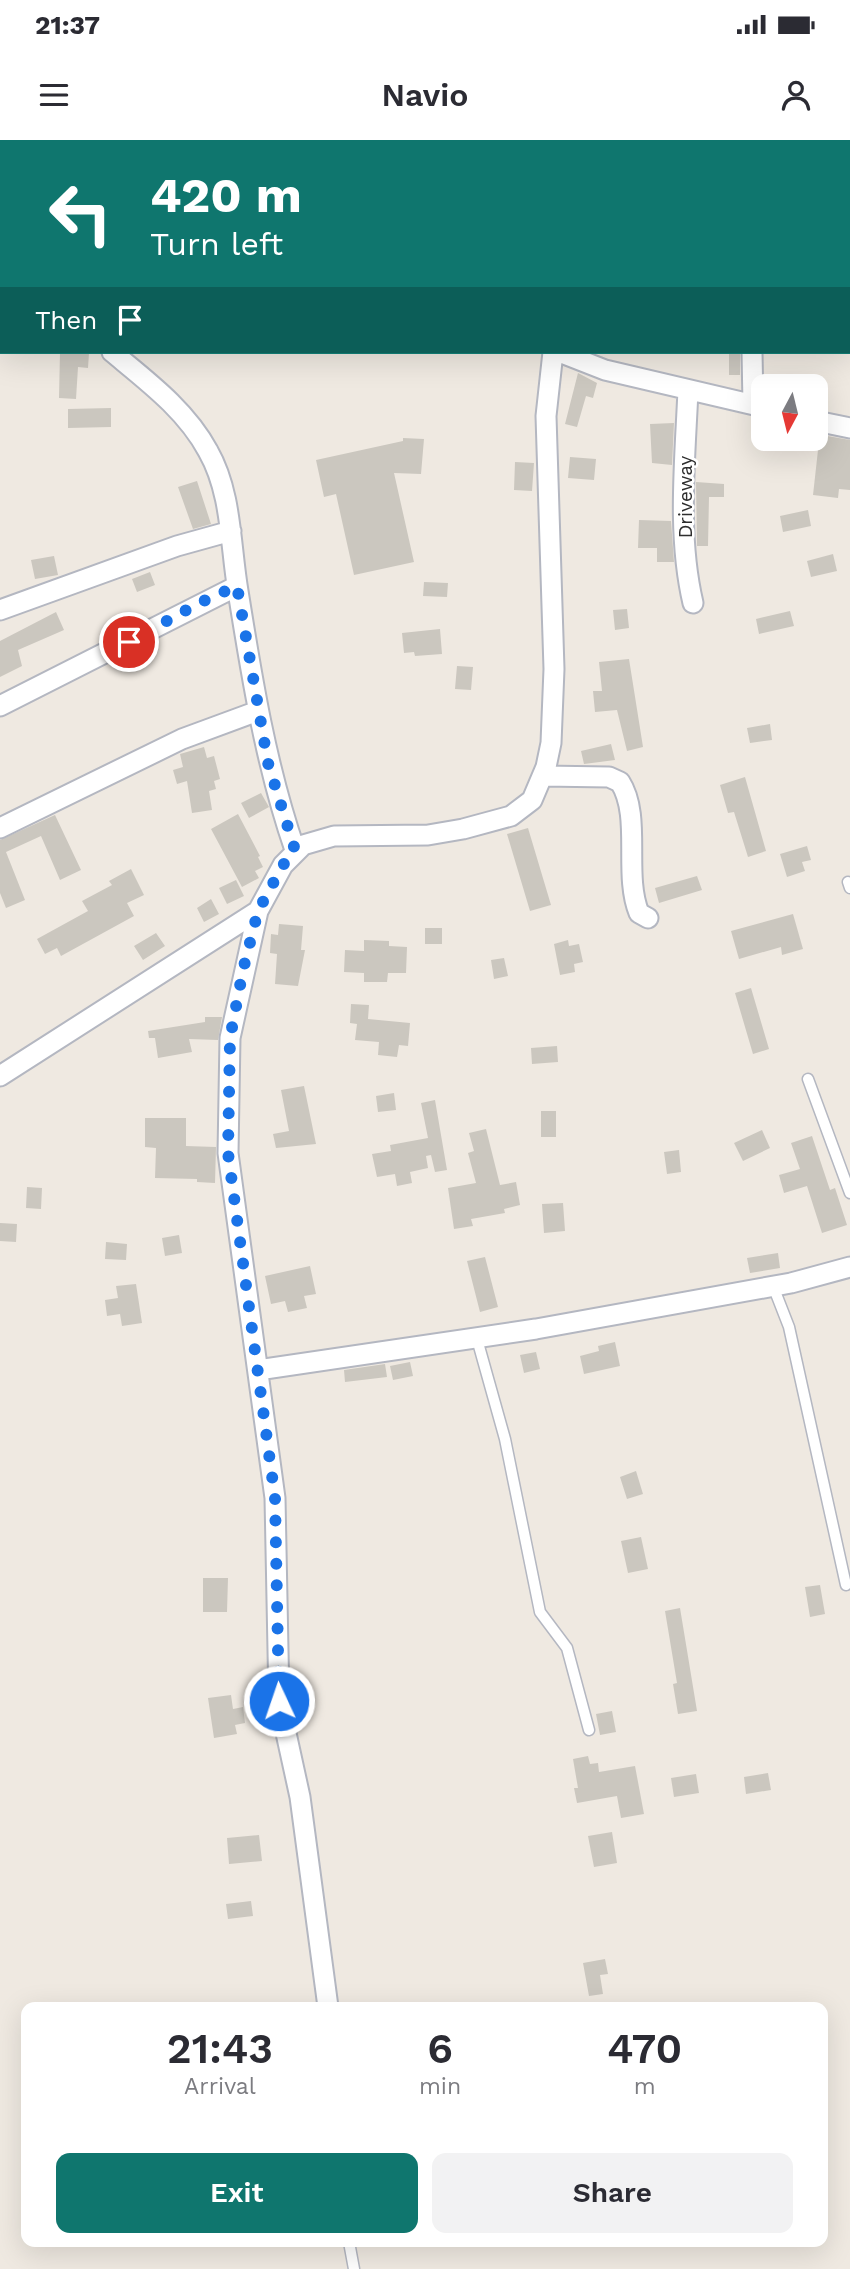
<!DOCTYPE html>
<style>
body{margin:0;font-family:"Work Sans",sans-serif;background:#f2f2f3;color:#2b2b33;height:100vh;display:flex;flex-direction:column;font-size:26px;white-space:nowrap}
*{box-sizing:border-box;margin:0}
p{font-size:23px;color:#7c7c81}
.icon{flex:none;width:38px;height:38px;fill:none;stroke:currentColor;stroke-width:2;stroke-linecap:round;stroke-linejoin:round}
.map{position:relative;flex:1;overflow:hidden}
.side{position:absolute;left:21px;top:1862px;width:807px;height:245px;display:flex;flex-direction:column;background:#fff;border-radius:14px;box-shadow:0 7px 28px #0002}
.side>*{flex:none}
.top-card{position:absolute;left:0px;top:0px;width:850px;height:214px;box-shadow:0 7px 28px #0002;background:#0f766e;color:#fff;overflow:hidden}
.needle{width:46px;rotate:187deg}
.buttons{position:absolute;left:751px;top:234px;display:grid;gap:14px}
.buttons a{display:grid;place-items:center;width:77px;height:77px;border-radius:14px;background:#fff;box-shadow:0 7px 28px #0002;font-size:35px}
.pin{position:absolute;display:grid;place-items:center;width:60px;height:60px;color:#fff;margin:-30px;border:4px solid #fff;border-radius:50%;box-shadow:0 2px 7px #0007}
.me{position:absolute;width:77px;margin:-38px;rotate:357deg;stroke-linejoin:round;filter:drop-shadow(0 0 5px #0008)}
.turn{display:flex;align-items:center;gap:24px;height:147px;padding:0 35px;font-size:32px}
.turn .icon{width:91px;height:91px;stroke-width:2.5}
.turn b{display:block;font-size:49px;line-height:60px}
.then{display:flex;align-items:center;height:66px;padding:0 35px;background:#0003;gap:14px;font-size:26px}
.eta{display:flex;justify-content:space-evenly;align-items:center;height:119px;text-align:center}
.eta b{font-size:42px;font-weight:600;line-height:49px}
.primary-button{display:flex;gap:14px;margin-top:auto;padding:14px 35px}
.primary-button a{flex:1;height:80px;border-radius:14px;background:#0f766e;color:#fff;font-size:28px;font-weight:600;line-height:80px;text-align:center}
.primary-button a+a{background:#f2f2f3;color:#2b2b33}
.status{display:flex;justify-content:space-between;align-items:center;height:49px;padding:0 35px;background:#fff;direction:ltr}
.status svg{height:19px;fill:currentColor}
header{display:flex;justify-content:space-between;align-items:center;height:91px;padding:0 35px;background:#fff;font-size:32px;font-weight:600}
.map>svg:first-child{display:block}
.building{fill:#cbc7bf}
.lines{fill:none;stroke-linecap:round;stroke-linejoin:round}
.service-casing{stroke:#b4b7c1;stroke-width:13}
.minor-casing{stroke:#b4b7c1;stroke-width:23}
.service{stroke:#fff;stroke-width:10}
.minor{stroke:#fff;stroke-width:19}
.route{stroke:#1a73e8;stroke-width:12;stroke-dasharray:0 21.6}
.labels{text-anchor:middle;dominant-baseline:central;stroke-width:5;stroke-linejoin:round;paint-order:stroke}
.street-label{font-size:19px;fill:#2e2e2e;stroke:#fff}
</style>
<div class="status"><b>21:37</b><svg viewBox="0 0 49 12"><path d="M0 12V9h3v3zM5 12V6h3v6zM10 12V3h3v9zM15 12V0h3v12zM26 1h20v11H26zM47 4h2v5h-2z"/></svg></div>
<header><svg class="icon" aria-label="menu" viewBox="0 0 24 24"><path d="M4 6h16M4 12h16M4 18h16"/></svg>Navio<svg class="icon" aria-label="person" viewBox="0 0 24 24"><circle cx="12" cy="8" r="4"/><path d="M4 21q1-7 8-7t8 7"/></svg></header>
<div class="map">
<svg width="850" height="2129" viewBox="0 0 850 2129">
<rect width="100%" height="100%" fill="#efe9e1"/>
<path class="building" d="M 60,212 L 89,213 L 88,228 L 78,227 L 76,259 L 59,258 Z
M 729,212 L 740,212 L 740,235 L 729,235 Z
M 578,233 L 597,243 L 593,258 L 586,256 L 577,287 L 565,284 Z
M 111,268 L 111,287 L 68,288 L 68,269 Z
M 674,283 L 672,325 L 652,323 L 650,284 Z
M 816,294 L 850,300 L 850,350 L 839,349 L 838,358 L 813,355 L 818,310 L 816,310 Z
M 403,298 L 424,299 L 421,334 L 394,333 L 414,422 L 354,435 L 336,354 L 324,357 L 316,320 L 403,301 Z
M 570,317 L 596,319 L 594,340 L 568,338 Z
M 515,322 L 534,323 L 532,351 L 514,350 Z
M 197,341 L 211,384 L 193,389 L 178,347 Z
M 696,342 L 724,344 L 724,357 L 709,357 L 708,406 L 697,406 Z
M 808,370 L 811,386 L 783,392 L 780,376 Z
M 639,380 L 671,381 L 674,422 L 657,422 L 657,408 L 638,408 Z
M 833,414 L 837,431 L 811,437 L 807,421 Z
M 54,416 L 58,435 L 35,439 L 31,420 Z
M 150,432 L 155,445 L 137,452 L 132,439 Z
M 424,442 L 448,443 L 447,457 L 423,456 Z
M 627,469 L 629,488 L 615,490 L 613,470 Z
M 790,471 L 794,486 L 759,494 L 756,479 Z
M 56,472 L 64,490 L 18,510 L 22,526 L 0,537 L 0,501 Z
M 440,489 L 442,514 L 415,516 L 414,512 L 404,513 L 402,493 Z
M 629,519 L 643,607 L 627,611 L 617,570 L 595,572 L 593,551 L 602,551 L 599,522 Z
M 457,526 L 473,527 L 471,550 L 455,549 Z
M 770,584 L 772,600 L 750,603 L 747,588 Z
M 611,604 L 615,620 L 584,624 L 581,611 Z
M 204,607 L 207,618 L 214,616 L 220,639 L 214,641 L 216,649 L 209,651 L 212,670 L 192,673 L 187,641 L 177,644 L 173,630 L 183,627 L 180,614 Z
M 745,637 L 766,711 L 748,717 L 734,672 L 728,673 L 720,645 Z
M 261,653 L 269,667 L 249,678 L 241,663 Z
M 238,674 L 260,716 L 258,717 L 263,727 L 255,731 L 259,738 L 242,747 L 211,689 Z
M 55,675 L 81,730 L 60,740 L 41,696 L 6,712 L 25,760 L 6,768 L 0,753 L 0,700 Z
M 528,688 L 551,765 L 530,771 L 507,694 Z
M 807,706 L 811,720 L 802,722 L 805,731 L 787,737 L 780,714 Z
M 131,729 L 144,755 L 127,763 L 134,776 L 61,816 L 57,808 L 45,814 L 37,799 L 88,771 L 82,761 L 112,745 L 109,741 Z
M 697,736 L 702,750 L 659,763 L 655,748 Z
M 236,740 L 244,756 L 227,764 L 219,748 Z
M 211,759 L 219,774 L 204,782 L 197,768 Z
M 793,774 L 803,809 L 782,815 L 781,807 L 739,819 L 731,791 Z
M 279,784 L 303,786 L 301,810 L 305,810 L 298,846 L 275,844 L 277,814 L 270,813 L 271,794 L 278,795 Z
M 425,788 L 442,788 L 442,804 L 425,804 Z
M 156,793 L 165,806 L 143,820 L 134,806 Z
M 364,800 L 389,801 L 389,806 L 407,807 L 406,833 L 388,833 L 387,842 L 364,842 L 364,833 L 344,832 L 345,810 L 364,811 Z
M 568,800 L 569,806 L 579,804 L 583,822 L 574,824 L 575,832 L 560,835 L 554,804 Z
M 504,818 L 508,836 L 494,839 L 491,820 Z
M 751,848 L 769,909 L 753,914 L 735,853 Z
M 351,864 L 369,865 L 368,879 L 410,883 L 408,906 L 399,905 L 397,917 L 378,915 L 379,902 L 355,900 L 357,884 L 350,883 Z
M 205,877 L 222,877 L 218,900 L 189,899 L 192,912 L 158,918 L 155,898 L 149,898 L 148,891 L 205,882 Z
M 557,906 L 558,922 L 532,924 L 531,908 Z
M 304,946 L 316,1004 L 276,1008 L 273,994 L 289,991 L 281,950 Z
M 394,953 L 396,970 L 378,972 L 376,956 Z
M 435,960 L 447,1030 L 435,1032 L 431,1015 L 426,1016 L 428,1028 L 410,1032 L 412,1043 L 397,1046 L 395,1034 L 377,1037 L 372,1014 L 391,1011 L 390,1005 L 428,998 L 421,963 Z
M 541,971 L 556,971 L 556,997 L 541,997 Z
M 145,978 L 186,978 L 186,1006 L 216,1007 L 215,1043 L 197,1042 L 197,1039 L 155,1038 L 156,1008 L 145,1007 Z
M 486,989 L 500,1045 L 516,1042 L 520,1065 L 504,1069 L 505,1073 L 471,1079 L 473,1086 L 454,1089 L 448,1048 L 476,1043 L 468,1013 L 474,1011 L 469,993 Z
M 762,990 L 770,1008 L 743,1021 L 734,1003 Z
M 812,996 L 830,1050 L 835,1048 L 847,1085 L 822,1093 L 807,1046 L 784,1053 L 779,1035 L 800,1029 L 791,1003 Z
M 679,1010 L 681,1032 L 667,1034 L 664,1012 Z
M 27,1047 L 42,1048 L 41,1069 L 26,1068 Z
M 563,1063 L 565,1091 L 544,1093 L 542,1064 Z
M 0,1083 L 17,1084 L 16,1102 L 0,1101 Z
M 179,1095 L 182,1113 L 165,1116 L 162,1098 Z
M 106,1102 L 127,1104 L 126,1120 L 105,1119 Z
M 778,1113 L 780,1128 L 750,1133 L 747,1118 Z
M 485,1117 L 498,1167 L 480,1172 L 467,1121 Z
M 310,1126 L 316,1154 L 304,1156 L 307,1168 L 288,1172 L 285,1161 L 271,1164 L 265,1136 Z
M 136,1144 L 142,1183 L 122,1186 L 120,1174 L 107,1176 L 105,1160 L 118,1158 L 116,1146 Z
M 615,1202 L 620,1226 L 584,1234 L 580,1216 L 599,1211 L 598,1206 Z
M 536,1212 L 540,1229 L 524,1233 L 520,1215 Z
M 410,1222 L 413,1236 L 393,1240 L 390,1226 Z
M 385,1224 L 387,1237 L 345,1242 L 344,1230 Z
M 636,1331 L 643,1354 L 627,1359 L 620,1337 Z
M 641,1397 L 648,1429 L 628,1433 L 621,1401 Z
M 203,1438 L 228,1438 L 227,1472 L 203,1472 Z
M 820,1445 L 825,1474 L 810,1477 L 805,1447 Z
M 680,1468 L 697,1571 L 678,1574 L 673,1544 L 677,1543 L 665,1471 Z
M 231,1555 L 233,1569 L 243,1567 L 245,1583 L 235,1585 L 237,1594 L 214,1598 L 208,1558 Z
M 612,1571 L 616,1592 L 600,1595 L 596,1574 Z
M 588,1616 L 590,1624 L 598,1623 L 599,1632 L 635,1626 L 644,1674 L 621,1678 L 617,1656 L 577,1663 L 574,1648 L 578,1648 L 573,1619 Z
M 768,1633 L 771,1650 L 746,1654 L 744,1637 Z
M 696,1634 L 699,1653 L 674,1657 L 671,1638 Z
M 612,1692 L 617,1723 L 594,1727 L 588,1696 Z
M 259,1695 L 262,1721 L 229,1724 L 227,1698 Z
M 251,1761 L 253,1776 L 228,1779 L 226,1764 Z
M 605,1819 L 608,1834 L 600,1835 L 603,1854 L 589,1856 L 583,1823 Z"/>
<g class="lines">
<g class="service-casing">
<path id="service" d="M 848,742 L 850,748
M 808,939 L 850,1053
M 773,1146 L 789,1187 L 846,1445
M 477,1199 L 505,1299 L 540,1472 L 567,1508 L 589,1590
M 349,2102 L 354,2129"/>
</g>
<g class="minor-casing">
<path id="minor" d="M 411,0 L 415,2
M 648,0 L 648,2
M 743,0 L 743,2
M 0,105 L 2,107
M 112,212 C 147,241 186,270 208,311 C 232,353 230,404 238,451 C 252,539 266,626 295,710
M 559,212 L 605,230 L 763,267
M 752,212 L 753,264
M 688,250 C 685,320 677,395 693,463
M 816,281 L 850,288
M 0,470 L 177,406 L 231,391
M 0,566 L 237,446
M 543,636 L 609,637 L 620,642 C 642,676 623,734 639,773 L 648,778
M 0,688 L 182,599 L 258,571
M 258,771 L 230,898 L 228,1013 L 275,1358 L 279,1561 L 300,1657 L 328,1867
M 0,936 L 258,771 L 283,725 L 303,705 L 334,696 L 428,695 L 463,689 L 511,676 L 532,660 L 546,627 L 551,603 L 554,529 L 546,276 L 553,212
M 258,1230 L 536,1189 L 791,1143 L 850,1127"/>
</g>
<use href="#service" class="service"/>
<use href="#minor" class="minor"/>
</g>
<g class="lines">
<path class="route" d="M 129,502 L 199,463 L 237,446 L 268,623 L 295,710 L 283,725 L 258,771 L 243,830 L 230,898 L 228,1013 L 275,1358 L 279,1561"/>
</g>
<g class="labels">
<g class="street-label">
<text transform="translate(685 357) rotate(-90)">Driveway</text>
</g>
</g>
</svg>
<div class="buttons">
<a><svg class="needle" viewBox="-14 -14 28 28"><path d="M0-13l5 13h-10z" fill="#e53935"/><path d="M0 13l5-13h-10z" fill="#7c7c81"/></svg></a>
</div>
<div class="pin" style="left:129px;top:502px;background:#d93025"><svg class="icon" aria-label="arrive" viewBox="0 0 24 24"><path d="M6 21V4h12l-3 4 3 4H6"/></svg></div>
<svg class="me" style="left:279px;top:1561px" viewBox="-20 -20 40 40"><circle r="17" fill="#1a73e8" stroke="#fff" stroke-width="3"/><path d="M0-11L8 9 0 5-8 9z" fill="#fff"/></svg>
<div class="top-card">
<div class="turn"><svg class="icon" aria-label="left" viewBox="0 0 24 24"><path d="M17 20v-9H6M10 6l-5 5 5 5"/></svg><div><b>420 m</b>Turn left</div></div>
<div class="then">Then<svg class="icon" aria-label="arrive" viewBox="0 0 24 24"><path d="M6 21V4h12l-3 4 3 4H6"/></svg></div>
</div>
<section class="side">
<div class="eta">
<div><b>21:43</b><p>Arrival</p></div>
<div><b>6</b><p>min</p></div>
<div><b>470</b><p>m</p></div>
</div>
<div class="primary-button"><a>Exit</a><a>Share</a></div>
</section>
</div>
